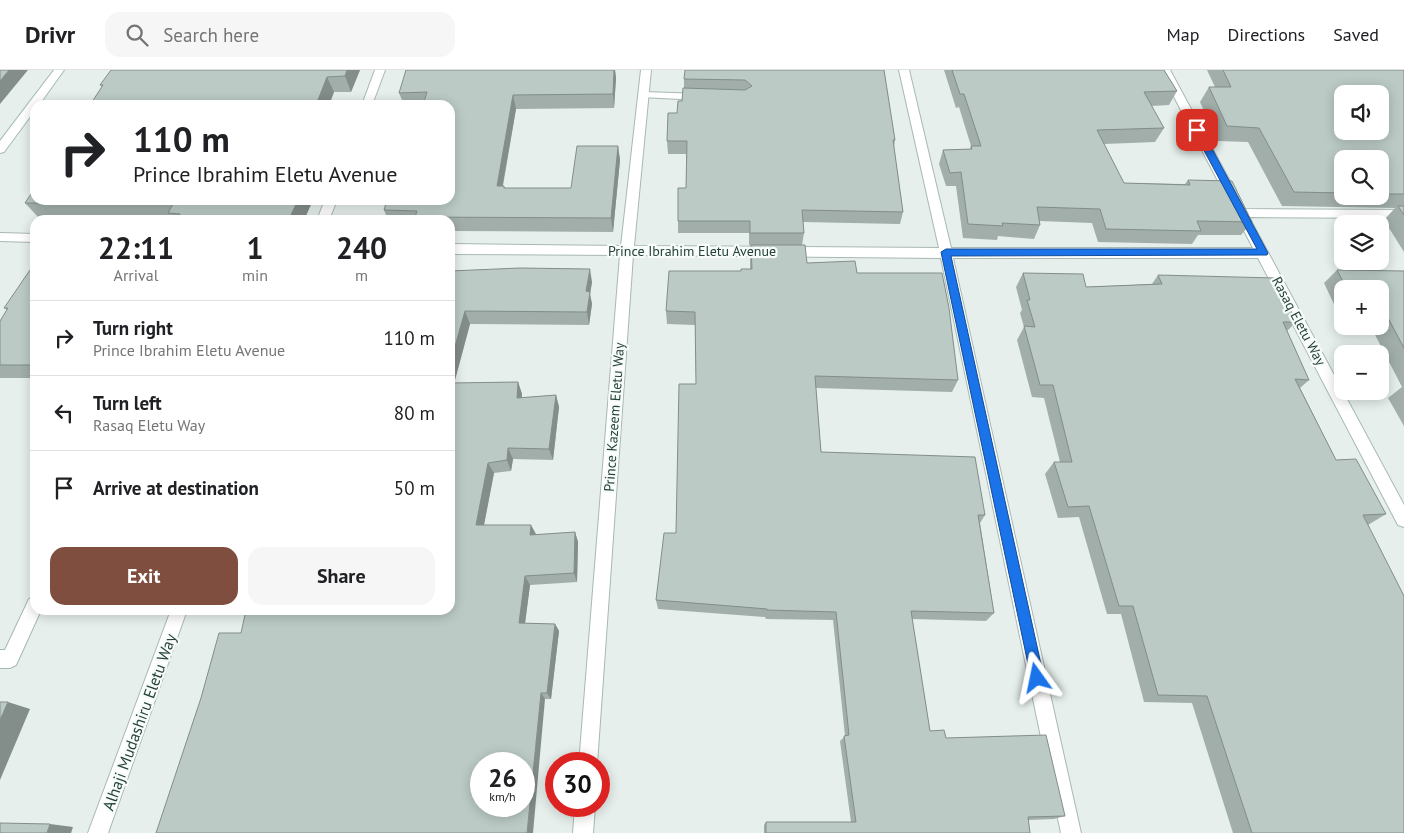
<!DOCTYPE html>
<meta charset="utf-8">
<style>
body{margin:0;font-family:"PT Sans",sans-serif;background:#f6f6f6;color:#202124;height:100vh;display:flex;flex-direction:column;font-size:19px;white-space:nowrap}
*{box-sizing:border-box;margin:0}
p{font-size:16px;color:#757577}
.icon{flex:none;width:28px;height:28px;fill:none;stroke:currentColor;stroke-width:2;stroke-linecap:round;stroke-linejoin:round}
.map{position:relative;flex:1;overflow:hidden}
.panel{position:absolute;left:30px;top:145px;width:425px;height:400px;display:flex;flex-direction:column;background:#fff;border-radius:15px;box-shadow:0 2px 12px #0003}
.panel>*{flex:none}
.top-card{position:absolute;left:30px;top:30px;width:425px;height:105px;border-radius:15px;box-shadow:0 2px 12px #0003;background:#fff;color:#202124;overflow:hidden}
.tools{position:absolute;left:1334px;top:15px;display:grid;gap:10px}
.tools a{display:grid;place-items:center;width:55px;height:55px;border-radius:10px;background:#fff;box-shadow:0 2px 12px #0003;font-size:25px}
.speed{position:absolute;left:470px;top:682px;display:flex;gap:10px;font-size:25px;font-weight:700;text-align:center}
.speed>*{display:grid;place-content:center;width:65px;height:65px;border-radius:50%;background:#fff;box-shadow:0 2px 12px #0003;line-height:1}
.speed small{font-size:12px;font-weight:400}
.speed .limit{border:8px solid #d22;background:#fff;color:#111}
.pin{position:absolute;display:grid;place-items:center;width:42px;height:42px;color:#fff;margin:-21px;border-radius:10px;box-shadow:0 2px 8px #0006}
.me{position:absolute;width:55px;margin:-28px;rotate:348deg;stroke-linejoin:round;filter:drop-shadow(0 0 4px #0008)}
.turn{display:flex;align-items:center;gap:18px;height:105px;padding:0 20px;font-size:22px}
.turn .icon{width:65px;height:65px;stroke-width:2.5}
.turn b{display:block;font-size:35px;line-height:42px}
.eta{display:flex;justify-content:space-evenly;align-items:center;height:85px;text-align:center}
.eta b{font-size:30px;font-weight:600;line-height:35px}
.action{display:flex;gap:10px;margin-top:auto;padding:10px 20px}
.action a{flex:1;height:58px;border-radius:15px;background:#7f4e3f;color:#fff;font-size:20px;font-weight:600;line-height:58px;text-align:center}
.action a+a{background:#f6f6f6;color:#202124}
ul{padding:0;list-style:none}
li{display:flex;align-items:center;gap:15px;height:75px;padding:0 20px;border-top:1px solid #e0e0e0}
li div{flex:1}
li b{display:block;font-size:19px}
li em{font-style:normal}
header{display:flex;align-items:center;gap:30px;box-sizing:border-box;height:70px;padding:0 25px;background:#fff;border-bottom:1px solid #e0e0e0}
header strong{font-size:24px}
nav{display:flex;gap:28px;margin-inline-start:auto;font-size:18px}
.search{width:350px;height:45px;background:#f6f6f6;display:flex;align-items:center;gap:12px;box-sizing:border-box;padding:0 18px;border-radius:15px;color:#757577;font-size:19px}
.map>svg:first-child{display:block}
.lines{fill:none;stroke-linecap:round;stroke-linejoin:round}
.lane-casing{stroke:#a8b8b2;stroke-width:2}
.street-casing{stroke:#a8b8b2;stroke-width:2}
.secondary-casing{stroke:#a4bbb3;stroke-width:2}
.lane{fill:#fff;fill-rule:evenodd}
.street{fill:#fff;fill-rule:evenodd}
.secondary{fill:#fff;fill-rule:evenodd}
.wall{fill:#a1aea9;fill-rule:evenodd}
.shaded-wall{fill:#838d89}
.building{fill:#bbcac4;stroke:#838d89;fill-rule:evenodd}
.route{fill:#1a73e8;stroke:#114b97}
.labels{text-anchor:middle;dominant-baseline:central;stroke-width:4.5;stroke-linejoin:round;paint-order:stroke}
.street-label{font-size:14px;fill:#24423a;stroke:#f7fbf9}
.near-street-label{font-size:16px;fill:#24423a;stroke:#f7fbf9}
</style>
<header>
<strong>Drivr</strong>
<div class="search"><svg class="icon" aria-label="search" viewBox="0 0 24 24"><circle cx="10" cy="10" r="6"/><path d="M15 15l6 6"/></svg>Search here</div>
<nav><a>Map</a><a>Directions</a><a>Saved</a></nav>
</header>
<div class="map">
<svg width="1404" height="763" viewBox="0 0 1404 763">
<rect width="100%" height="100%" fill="#e6efeb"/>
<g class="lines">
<g class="lane-casing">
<path id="lane" d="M 644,22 L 702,24 L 707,27 L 702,30 L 640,27 L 639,25 L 640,23 Z
M 33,32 L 71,32 L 76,35 L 35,35 L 35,38 L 29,37 L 28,35 L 29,33 Z
M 35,527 L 35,540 L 41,540 L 16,595 L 10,598 L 0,598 L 0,580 L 5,580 L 29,529 Z"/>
</g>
<g class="street-casing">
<path id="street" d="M 375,0 L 385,0 L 372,35 L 362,35 Z
M 641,0 L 651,0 L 634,176 L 939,178 L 899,0 L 909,0 L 951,178 L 1253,178 L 1160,0 L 1170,0 L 1245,139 L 1404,140 L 1404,148 L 1249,147 L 1404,435 L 1404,457 L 1398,455 L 1258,188 L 953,188 L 1081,763 L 1061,763 L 941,188 L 633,185 L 597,694 L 579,694 L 620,185 L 450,184 L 450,174 L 621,176 Z
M 325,130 L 337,130 L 329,150 L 317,150 Z
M 0,163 L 35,164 L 35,172 L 0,171 Z
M 171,540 L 187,540 L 108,763 L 88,763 Z
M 575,736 L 595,736 L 593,763 L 573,763 Z"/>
</g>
<g class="secondary-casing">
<path id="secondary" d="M 54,0 L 64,0 L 39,35 L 35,35 L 35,40 L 4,82 L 0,83 L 0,71 Z"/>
</g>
<use href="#lane" class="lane"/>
<use href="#street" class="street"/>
<use href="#secondary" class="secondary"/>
</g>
<path class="wall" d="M 360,0 L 351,22 L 334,22 L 329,35 L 90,35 L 102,17 L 100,15 Z
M 615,0 L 616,8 L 614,38 L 516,39 L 503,116 L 505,118 L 571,118 L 618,76 L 620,90 L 613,162 L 450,161 L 450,150 L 388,150 L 384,140 L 450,35 L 404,35 L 399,23 Z
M 884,0 L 895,70 L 894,77 L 903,142 L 900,154 L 803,152 L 804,163 L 802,175 L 807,193 L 857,203 L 958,310 L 952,322 L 816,318 L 821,382 L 985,445 L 980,453 L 994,543 L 986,551 L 912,549 L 930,661 L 946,668 L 1065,746 L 1054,749 L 1028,750 L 1030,763 L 764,763 L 764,755 L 766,752 L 851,752 L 840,671 L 845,666 L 833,550 L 766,549 L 765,547 L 658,539 L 656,530 L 676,463 L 696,314 L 695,255 L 667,254 L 666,241 L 741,201 L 750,199 L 750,188 L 751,175 L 749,175 L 749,163 L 678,163 L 678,151 L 686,118 L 686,84 L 668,84 L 667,71 L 682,31 L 684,18 L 684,9 Z
M 944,0 L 1164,0 L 1177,21 L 1169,35 L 1151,36 L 1164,58 L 1155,72 L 1104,74 L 1124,113 L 1185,114 L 1188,110 L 1252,152 L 1241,165 L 1198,165 L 1192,174 L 1098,172 L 1092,153 L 1039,151 L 1040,155 L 1034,169 L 998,166 L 997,170 L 963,168 L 956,116 L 946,116 L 939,94 L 943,80 L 970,79 L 971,76 L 959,37 L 956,38 Z
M 1207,0 L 1404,0 L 1404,182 L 1384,150 L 1395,138 L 1282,136 L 1248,72 L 1218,71 L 1200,32 L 1209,17 L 1215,17 ZM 1342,89 L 1380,89 L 1380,126 L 1342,126 Z
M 35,130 L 313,130 L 304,150 L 173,150 L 173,149 L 39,148 L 25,133 Z
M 35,200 L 35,308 L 0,308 L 0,251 L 7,240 L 4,238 Z
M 1337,200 L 1404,201 L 1404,356 L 1388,328 L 1402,317 L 1371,257 L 1345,256 L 1380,256 L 1380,219 L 1342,219 L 1342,251 L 1324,213 Z
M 450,201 L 592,212 L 590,224 L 592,234 L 589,255 L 470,254 L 454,313 L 518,312 L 522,324 L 522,328 L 556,325 L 559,337 L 553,390 L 513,389 L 511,401 L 494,403 L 484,455 L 536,465 L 575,462 L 578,472 L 577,512 L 530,515 L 525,553 L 555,554 L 559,561 L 551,629 L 545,629 L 241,563 Z
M 1023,203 L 1086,217 L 1152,214 L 1158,205 L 1296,252 L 1287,261 L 1309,310 L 1300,318 L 1336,390 L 1386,444 L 1368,455 L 1404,763 L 1233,763 L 1192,633 L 1144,632 L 1121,544 L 1107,544 L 1079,447 L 1058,448 L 1045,404 L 1054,392 L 1060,392 L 1044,328 L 1032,327 L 1017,270 L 1024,257 L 1020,243 L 1022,240 L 1016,217 Z"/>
<path class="shaded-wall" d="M 9,0 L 28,0 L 0,34 L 0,11 Z
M 347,0 L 360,0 L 351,22 L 345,6 Z
M 614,0 L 615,0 L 616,8 L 614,38 L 613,24 Z
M 327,7 L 334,22 L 329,35 L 316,35 Z
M 513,25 L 516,39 L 500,130 L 497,116 Z
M 618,76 L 620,90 L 613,162 L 611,148 Z
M 298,130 L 313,130 L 304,150 L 292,150 L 290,147 Z
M 237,146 L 240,150 L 235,150 Z
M 590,199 L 592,212 L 590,224 L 592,234 L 589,255 L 587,242 L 586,221 Z
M 465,241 L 470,254 L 451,325 L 450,323 L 450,294 Z
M 518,312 L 522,324 L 521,340 L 517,328 Z
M 556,325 L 559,337 L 553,390 L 549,379 Z
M 508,378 L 513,389 L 511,401 L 507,390 Z
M 488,393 L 494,403 L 482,465 L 476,455 Z
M 531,455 L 536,464 L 534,475 L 530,465 Z
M 575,462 L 578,472 L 577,512 L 574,503 Z
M 525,506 L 530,515 L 524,561 L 519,553 Z
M 555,554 L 559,561 L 551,629 L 547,623 Z
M 541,623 L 545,629 L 533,763 L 527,763 Z
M 8,632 L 30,639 L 0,710 L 0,650 Z
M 50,754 L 73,757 L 71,763 L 47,763 Z"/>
<path class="building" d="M 0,0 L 9,0 L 0,11 Z
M 111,0 L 347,0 L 345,6 L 327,7 L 316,35 L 90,35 L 103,15 L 100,15 Z
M 406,0 L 614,0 L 613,24 L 513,25 L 497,116 L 504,116 L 504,118 L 571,118 L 577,76 L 618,76 L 611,148 L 415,147 L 417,141 L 384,140 L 387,130 L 450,130 L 450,35 L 423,35 L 427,22 L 399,23 Z
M 685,0 L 884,0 L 895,70 L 893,70 L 903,142 L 802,140 L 804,163 L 750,163 L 750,151 L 678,151 L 678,118 L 686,118 L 687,71 L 667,71 L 668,43 L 677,43 L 678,31 L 682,31 L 683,18 L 745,20 L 752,16 L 745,10 L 684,9 Z
M 952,0 L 1164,0 L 1177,21 L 1144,22 L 1164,58 L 1097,60 L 1124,113 L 1190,115 L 1188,110 L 1232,111 L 1252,152 L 1197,151 L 1201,161 L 1106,159 L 1100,139 L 1037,137 L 1040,155 L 1002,153 L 1003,156 L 968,154 L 961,102 L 950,103 L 943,80 L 972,79 L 971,76 L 981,76 L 964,24 L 960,24 Z
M 1223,0 L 1404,0 L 1404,124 L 1380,124 L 1380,89 L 1342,89 L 1342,123 L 1294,122 L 1259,58 L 1227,56 L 1209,17 L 1231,17 ZM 1342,24 L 1380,24 L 1380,61 L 1342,61 Z
M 35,118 L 35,130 L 298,130 L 290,147 L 237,146 L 235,150 L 177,150 L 180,144 L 168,143 L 173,134 L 25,133 Z
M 1398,136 L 1404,136 L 1404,145 Z
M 751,175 L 805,175 L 807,193 L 855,191 L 857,203 L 942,203 L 949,238 L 958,310 L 815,306 L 821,382 L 975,387 L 985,445 L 978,445 L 994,543 L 911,541 L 930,661 L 944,660 L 946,668 L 1046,665 L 1065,746 L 1028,747 L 1030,763 L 766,763 L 766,752 L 856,752 L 844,666 L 849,665 L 836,542 L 767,540 L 767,539 L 656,530 L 664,463 L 676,463 L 679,314 L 696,314 L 695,242 L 666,241 L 669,201 L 741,201 L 741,199 L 752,199 Z
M 520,198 L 590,199 L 586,221 L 590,222 L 587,242 L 465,241 L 450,294 L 450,201 Z
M 30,200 L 35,200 L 35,295 L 0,295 L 0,251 L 8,238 L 4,238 Z
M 1337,200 L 1404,201 L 1404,278 L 1386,244 L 1380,244 L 1380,219 L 1347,219 Z
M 1023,203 L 1083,204 L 1086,217 L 1162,214 L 1158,205 L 1276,208 L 1296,252 L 1283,252 L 1309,310 L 1295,309 L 1336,390 L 1356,389 L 1386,444 L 1363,445 L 1404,526 L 1404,763 L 1252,763 L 1207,626 L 1158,625 L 1133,536 L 1119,536 L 1089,436 L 1068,437 L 1054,392 L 1072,392 L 1053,315 L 1040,315 L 1024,256 L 1035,257 L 1027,230 L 1030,230 Z
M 518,312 L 517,328 L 556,325 L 549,379 L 508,378 L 507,390 L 488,393 L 476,455 L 531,455 L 530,465 L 575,462 L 574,503 L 525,506 L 519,553 L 555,554 L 547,623 L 541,623 L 527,763 L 156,763 L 201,628 L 219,563 L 241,563 L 246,540 L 450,540 L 450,313 ZM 481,694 L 524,694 L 524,736 L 481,736 Z
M 0,632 L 8,632 L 0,650 Z
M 0,753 L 50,754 L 47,763 L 0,763 Z"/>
<path class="route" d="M 1197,57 L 1202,60 L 1268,183 L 1267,185 L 951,186 L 1044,608 L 1042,613 L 1037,615 L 1033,613 L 1031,608 L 941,182 L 946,179 L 1257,179 L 1193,60 Z"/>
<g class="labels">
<g class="street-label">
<text x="692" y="181">Prince Ibrahim Eletu Avenue</text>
<text transform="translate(1299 251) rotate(62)">Rasaq Eletu Way</text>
<text transform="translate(614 347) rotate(-86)">Prince Kazeem Eletu Way</text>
</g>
<g class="near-street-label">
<text transform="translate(139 652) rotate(-70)">Alhaji Mudashiru Eletu Way</text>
</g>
</g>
</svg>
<div class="tools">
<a><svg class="icon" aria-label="sound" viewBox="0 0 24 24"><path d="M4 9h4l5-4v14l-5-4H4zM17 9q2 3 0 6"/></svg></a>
<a><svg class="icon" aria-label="search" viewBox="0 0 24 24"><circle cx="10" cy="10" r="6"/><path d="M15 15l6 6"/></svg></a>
<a><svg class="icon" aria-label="layers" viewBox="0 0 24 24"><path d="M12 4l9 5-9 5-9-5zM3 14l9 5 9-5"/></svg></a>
<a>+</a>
<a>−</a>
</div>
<div class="speed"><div>26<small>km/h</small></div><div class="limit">30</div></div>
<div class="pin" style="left:1197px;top:60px;background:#d93025"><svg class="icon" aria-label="arrive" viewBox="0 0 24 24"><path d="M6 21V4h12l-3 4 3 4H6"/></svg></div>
<svg class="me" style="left:1037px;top:608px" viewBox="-20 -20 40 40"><path d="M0-17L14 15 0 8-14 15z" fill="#1a73e8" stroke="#fff" stroke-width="4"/></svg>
<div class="top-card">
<div class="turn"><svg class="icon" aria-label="right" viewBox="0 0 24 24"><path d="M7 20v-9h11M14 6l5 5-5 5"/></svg><div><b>110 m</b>Prince Ibrahim Eletu Avenue</div></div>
</div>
<section class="panel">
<div class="eta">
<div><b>22:11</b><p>Arrival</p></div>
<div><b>1</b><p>min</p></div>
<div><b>240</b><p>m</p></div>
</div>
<ul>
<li><svg class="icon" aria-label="right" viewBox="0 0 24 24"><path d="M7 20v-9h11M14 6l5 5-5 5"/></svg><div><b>Turn right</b><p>Prince Ibrahim Eletu Avenue</p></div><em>110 m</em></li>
<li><svg class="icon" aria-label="left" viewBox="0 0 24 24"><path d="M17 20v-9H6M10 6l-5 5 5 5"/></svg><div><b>Turn left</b><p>Rasaq Eletu Way</p></div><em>80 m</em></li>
<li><svg class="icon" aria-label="arrive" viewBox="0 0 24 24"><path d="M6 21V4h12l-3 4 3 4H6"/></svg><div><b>Arrive at destination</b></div><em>50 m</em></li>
</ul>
<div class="action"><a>Exit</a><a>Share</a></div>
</section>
</div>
